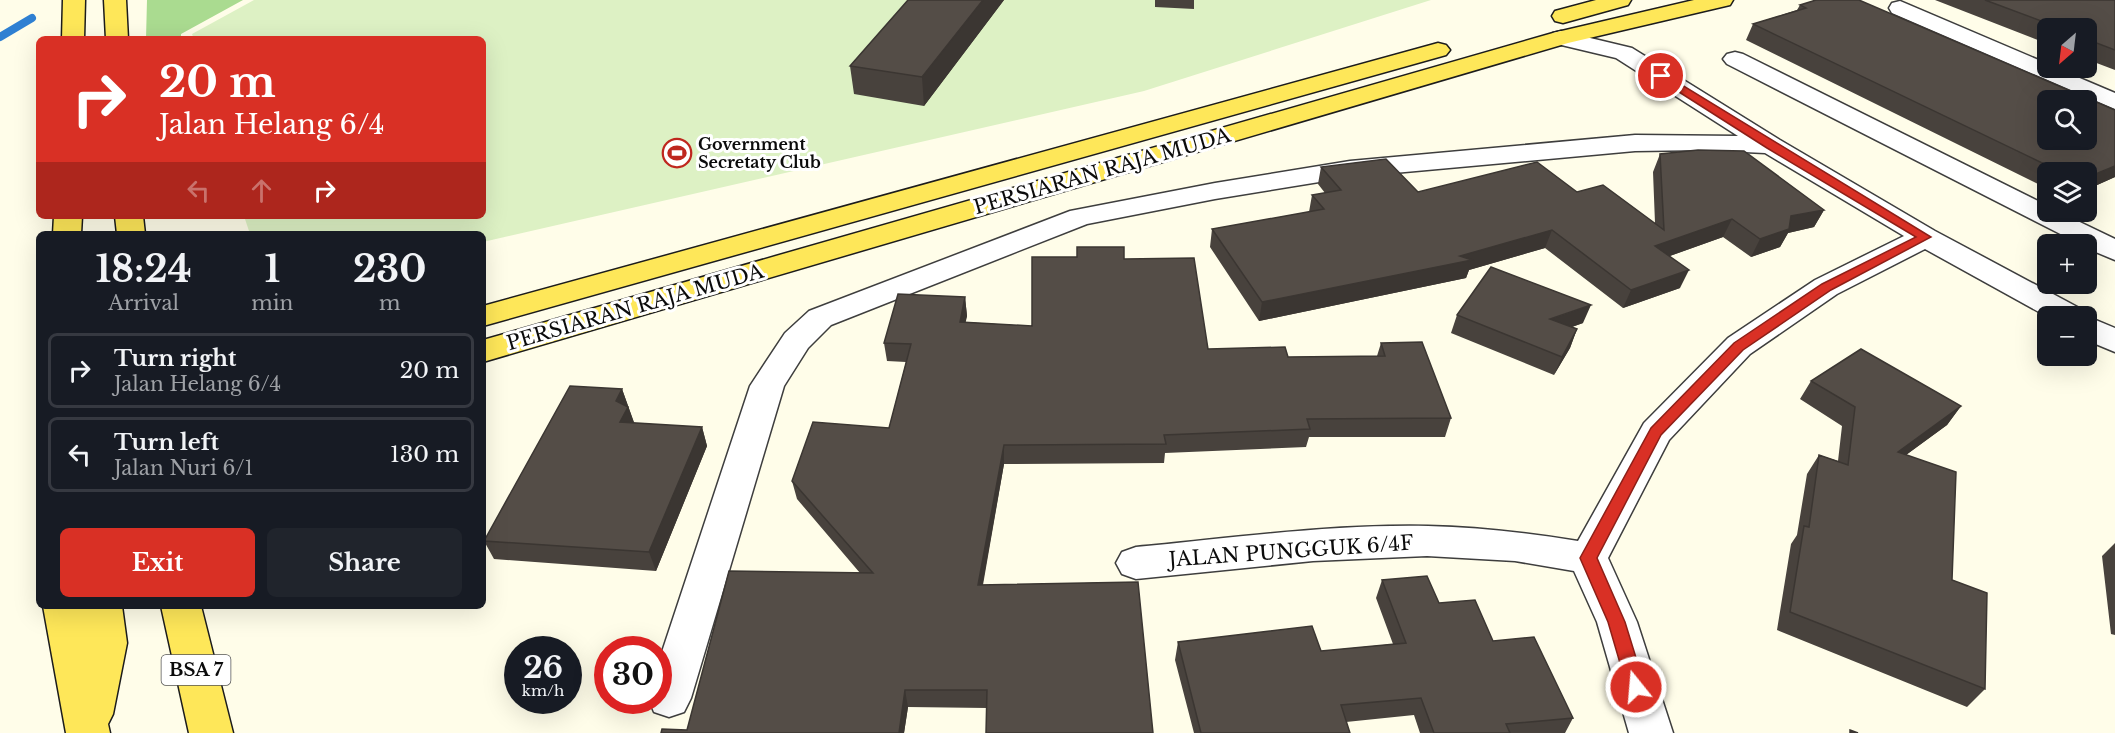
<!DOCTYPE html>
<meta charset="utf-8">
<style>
body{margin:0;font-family:"Libre Baskerville",serif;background:#20242c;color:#f1f3f6;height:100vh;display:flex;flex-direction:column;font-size:22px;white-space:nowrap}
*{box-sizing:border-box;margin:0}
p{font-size:20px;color:#9ea1a6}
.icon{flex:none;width:33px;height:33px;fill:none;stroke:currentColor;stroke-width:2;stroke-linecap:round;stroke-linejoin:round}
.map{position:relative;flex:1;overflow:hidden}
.side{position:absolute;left:36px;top:231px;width:450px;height:378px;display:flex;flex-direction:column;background:#171b24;border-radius:9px;box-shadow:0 6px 24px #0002}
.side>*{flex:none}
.hud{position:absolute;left:36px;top:36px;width:450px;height:183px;border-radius:9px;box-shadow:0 6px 24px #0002;background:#d93025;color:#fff;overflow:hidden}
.needle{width:39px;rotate:208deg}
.buttons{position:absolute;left:2037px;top:18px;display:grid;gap:12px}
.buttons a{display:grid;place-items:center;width:60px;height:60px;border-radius:9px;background:#171b24;box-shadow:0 6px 24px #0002;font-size:30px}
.speed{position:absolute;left:504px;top:636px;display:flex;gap:12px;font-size:30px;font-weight:700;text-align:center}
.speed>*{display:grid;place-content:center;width:78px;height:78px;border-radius:50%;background:#171b24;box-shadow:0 6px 24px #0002;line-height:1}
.speed small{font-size:15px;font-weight:400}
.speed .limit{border:9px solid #d22;background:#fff;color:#111}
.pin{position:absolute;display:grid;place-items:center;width:51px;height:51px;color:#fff;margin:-26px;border:3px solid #fff;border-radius:50%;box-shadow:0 2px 6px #0007}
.me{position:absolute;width:66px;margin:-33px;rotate:343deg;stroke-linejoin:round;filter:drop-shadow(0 0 4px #0008)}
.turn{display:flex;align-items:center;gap:21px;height:126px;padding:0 24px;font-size:27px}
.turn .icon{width:78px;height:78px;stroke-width:2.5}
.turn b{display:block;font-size:42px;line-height:51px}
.lanes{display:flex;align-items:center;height:57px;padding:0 24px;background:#0003;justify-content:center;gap:30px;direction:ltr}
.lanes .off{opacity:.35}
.eta{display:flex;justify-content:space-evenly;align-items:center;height:102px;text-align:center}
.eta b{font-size:36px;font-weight:700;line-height:42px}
.action{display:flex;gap:12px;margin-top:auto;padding:12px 24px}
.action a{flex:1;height:69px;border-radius:9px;background:#d93025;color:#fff;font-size:24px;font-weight:700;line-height:69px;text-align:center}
.action a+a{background:#20242c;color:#f1f3f6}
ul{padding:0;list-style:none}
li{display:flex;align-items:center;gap:18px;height:75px;margin:0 12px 9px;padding:0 12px;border:3px solid #363941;border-radius:9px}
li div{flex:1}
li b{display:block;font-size:22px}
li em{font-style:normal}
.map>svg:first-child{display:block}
.forest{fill:#aadb90}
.pitch{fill:#ddf1c4}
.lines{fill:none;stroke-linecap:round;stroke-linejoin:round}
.stream{stroke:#2f80d2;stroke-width:8}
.minor-casing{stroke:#3e3e3e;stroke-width:3}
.major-casing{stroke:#1c1c1c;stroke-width:3}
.minor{fill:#fff;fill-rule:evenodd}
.major{fill:#fee759;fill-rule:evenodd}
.wall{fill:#48423d}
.shaded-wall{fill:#3b3632}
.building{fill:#544d47;stroke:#3b3632;stroke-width:1.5;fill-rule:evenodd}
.route{fill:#d93025;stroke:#8d1f18;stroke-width:1.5}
.labels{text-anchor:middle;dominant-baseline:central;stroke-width:6;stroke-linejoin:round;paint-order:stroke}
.far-poi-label{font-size:16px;font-weight:bold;fill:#0b0b0b;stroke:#fff;text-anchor:start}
.shield{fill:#fff;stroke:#545454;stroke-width:1.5}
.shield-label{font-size:18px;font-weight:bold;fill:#0b0b0b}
.street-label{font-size:20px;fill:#0b0b0b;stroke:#fff}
</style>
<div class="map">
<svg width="2115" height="733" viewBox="0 0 2115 733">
<rect width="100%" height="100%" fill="#fffde9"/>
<path class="forest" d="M 147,0 L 243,0 L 181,34 L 181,39 L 146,39 Z"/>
<path class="pitch" d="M 254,0 L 1431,0 L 1144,91 L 483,242 L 483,234 L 250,234 L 244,216 L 483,216 L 483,39 L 194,39 L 192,34 Z"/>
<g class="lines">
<path class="stream" d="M 0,37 L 32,18"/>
<g class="minor-casing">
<path id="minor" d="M 1900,1 L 2048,64 L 2048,68 L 2056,68 L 2115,93 L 2115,109 L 1892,13 L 1889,8 L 1892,3 Z
M 1561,31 L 1632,48 L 1780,140 L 1935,231 L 2081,309 L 2086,316 L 2115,328 L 2115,352 L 2086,340 L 2086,316 L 2048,317 L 1925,249 L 1837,294 L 1750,354 L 1669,440 L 1608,558 L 1637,622 L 1673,733 L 1629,733 L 1597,622 L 1574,571 L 1515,561 L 1427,556 L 1313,561 L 1136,579 L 1122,574 L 1116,563 L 1122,552 L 1136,547 C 1233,538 1331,524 1428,526 C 1478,527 1528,533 1578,541 L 1644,423 L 1728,338 L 1815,280 L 1904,236 L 1765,153 L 1703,150 L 1635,151 L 1350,177 L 1215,199 L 1087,224 L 831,325 L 808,348 L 784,386 L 691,698 L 684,712 L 669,717 L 654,712 L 649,700 L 658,700 L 658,664 L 750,386 L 785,333 L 809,311 L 1070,211 L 1215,183 L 1350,161 L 1635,135 L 1738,136 L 1616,58 L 1553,43 L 1550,38 L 1553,33 Z
M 1735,52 L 1743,54 L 2048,206 L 2048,212 L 2059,212 L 2115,239 L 2115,260 L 2086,248 L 2086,244 L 2080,244 L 1727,64 L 1723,59 L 1727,54 Z"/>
</g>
<g class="major-casing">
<path id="major" d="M 63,0 L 85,0 L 84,39 L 62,39 Z
M 104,0 L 126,0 L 128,39 L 106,39 Z
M 1596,0 L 1631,0 L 1628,5 L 1563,23 L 1555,21 L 1552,16 L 1555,11 Z
M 1694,0 L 1733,0 L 1730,5 L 1568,43 L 483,362 L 483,340 L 1553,33 Z
M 1438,43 L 1446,45 L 1450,50 L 1446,55 L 483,326 L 483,306 Z
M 54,216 L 82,216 L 81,234 L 53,234 Z
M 115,216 L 143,216 L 145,234 L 117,234 Z
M 43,606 L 122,606 L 127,643 L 113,714 L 108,724 L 110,733 L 66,733 Z
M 161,606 L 201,606 L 233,733 L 189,733 Z"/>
</g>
<use href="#minor" class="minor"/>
<use href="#major" class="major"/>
</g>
<path class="wall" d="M 908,0 L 1004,0 L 924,106 L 854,94 L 850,66 Z
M 1155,0 L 1194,0 L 1194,9 L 1155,7 Z
M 1935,0 L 2115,0 L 2115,70 L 2086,59 L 2086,28 L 2048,28 L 2048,44 Z
M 1800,5 L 2115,110 L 2115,177 L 2086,190 L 2086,172 L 2048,172 L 2048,189 L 1746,40 L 1753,24 L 1797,10 Z
M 1660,154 L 1824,210 L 1814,227 L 1788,233 L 1780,247 L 1751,257 L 1723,237 L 1670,256 L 1680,288 L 1623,308 L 1545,248 L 1469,270 L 1466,278 L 1259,321 L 1210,247 L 1212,229 L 1309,212 L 1312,195 L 1325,193 L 1318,184 L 1321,167 L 1418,192 L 1577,192 L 1655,223 L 1653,172 Z
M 1077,247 L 1124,259 L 1208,349 L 1288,357 L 1377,356 L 1381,343 L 1451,418 L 1445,437 L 1309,437 L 1306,447 L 1165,453 L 1164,463 L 1004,464 L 983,585 L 1138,582 L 987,708 L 908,707 L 904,733 L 661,733 L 687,730 L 860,573 L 797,499 L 792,481 L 889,428 L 906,362 L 887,361 L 884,343 L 965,297 L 967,316 L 965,322 L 1032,326 L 1077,257 Z
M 1457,315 L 1583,323 L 1572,327 L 1577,329 L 1570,348 L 1554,375 L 1451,333 Z
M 1811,381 L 1961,406 L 1947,425 L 1906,455 L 1952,580 L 1985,689 L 1967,707 L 1777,630 L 1791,544 L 1797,535 L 1807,474 L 1819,455 L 1838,461 L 1842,426 L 1800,399 Z
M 622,389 L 634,423 L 702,427 L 707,446 L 656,571 L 494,559 L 484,541 Z
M 2115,543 L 2115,635 L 2111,634 L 2102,556 Z
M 1382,580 L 1439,603 L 1493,641 L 1573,718 L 1565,733 L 1420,733 L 1414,715 L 1346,722 L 1350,733 L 1194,733 L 1175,660 L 1178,642 L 1321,651 L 1393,644 L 1376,598 Z"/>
<path class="shaded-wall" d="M 983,0 L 1004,0 L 924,106 L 922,77 Z
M 2115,166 L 2115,177 L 2086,190 L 2086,178 Z
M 1824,210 L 1814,227 L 1788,233 L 1780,247 L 1751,257 L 1760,239 L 1791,216 Z
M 1732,219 L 1723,237 L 1647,264 L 1655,246 Z
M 1552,230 L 1545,248 L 1469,270 L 1466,278 L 1259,321 L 1262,302 L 1460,256 Z
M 1689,270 L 1680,288 L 1623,308 L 1631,290 Z
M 965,297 L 967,316 L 962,340 L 960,322 Z
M 1591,305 L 1583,323 L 1543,337 L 1550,319 Z
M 1577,329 L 1570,348 L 1554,375 L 1562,357 Z
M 622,389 L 635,425 L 620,422 L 616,401 Z
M 1961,406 L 1947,425 L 1884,471 L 1898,452 Z
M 702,427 L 707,446 L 656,571 L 649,552 Z
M 1004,445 L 1004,464 L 979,604 L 978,585 Z
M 905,690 L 908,707 L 904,733 L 899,733 Z"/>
<path class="building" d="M 908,0 L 983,0 L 922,77 L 850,66 Z
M 1816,0 L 1859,0 L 2115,110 L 2115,166 L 2086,178 L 2086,172 L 2061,172 L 1753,24 L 1806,8 L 1800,5 ZM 2048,100 L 2086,100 L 2086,140 L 2048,140 Z
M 1985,0 L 2115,0 L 2115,50 L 2086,39 L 2086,28 L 2060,28 Z
M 1698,150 L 1744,151 L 1824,210 L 1791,216 L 1789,229 L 1760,239 L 1732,219 L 1655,246 L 1689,270 L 1631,290 L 1552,230 L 1460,256 L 1472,260 L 1262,302 L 1212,229 L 1324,209 L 1312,195 L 1341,190 L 1321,167 L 1386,159 L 1418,192 L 1537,162 L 1577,192 L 1603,185 L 1664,230 L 1660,154 Z
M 1077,247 L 1124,247 L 1124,259 L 1194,258 L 1208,349 L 1285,347 L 1288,357 L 1385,356 L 1381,343 L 1422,342 L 1451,418 L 1307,419 L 1310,429 L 1164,435 L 1166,444 L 1004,445 L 978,585 L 1138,582 L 1153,733 L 986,733 L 987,690 L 905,690 L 899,733 L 661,733 L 662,729 L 687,730 L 729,571 L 873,573 L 792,481 L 813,422 L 889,428 L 911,344 L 884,343 L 898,294 L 965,297 L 960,322 L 1032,326 L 1032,257 L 1077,257 Z
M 1491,267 L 1591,305 L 1550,319 L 1577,329 L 1562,357 L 1457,315 Z
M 1861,349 L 1961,406 L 1898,452 L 1956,472 L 1952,580 L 1987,593 L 1985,689 L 1790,612 L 1804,526 L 1809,527 L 1819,455 L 1848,465 L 1855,407 L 1811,381 Z
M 570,386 L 622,389 L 616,401 L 628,407 L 620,422 L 702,427 L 649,552 L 484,541 Z
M 1427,576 L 1439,603 L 1475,600 L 1493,641 L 1534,637 L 1573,718 L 1506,724 L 1510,733 L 1434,733 L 1421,698 L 1341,705 L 1350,733 L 1201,733 L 1178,642 L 1312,626 L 1321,651 L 1406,643 L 1382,580 Z
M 1850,730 L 1858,733 L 1850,733 Z"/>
<path class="route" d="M 1657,74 L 1664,74 L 1931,237 L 1831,290 L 1743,350 L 1661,435 L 1597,558 L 1625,622 L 1645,687 L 1642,692 L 1636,695 L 1630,692 L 1627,687 L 1608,622 L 1580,558 L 1651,428 L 1734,343 L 1822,284 L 1916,237 L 1767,148 L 1657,78 Z"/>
<defs>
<g id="stadium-ring" transform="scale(1.5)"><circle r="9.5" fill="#fff" stroke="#bf271e" stroke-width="1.5"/><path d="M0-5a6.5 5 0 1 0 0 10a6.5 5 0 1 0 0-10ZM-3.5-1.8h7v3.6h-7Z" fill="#bf271e"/></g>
</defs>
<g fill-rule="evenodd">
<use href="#stadium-ring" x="677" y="153"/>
</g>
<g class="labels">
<g class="far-poi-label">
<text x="698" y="144">Government<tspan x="698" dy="18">Secretaty Club</tspan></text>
</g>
<rect class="shield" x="161.5" y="655" width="69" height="30" rx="4.5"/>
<g class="shield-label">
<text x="196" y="670">BSA 7</text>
</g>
<g class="street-label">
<text transform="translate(1102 171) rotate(-16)">PERSIARAN RAJA MUDA</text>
<text transform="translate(635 307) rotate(-16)">PERSIARAN RAJA MUDA</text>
<text transform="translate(1291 551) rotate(-4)">JALAN PUNGGUK 6/4F</text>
</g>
</g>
</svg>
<div class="buttons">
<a><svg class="needle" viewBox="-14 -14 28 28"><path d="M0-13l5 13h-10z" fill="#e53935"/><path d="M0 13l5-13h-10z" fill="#9ea1a6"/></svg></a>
<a><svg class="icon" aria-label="search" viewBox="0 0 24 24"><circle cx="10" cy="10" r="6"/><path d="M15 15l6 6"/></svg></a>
<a><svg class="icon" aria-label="layers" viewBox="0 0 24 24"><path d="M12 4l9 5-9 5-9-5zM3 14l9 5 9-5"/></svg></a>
<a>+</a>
<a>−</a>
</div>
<div class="speed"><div>26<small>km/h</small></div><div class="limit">30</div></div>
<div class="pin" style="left:1661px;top:76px;background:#d93025"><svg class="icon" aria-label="arrive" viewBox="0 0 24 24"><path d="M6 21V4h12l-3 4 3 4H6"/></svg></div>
<svg class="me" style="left:1636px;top:687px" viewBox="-20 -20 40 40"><circle r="17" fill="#d93025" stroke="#fff" stroke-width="3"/><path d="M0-11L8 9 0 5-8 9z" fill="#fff"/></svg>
<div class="hud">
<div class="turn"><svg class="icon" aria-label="right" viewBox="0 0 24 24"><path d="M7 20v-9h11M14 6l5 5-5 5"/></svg><div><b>20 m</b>Jalan Helang 6/4</div></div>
<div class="lanes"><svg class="icon off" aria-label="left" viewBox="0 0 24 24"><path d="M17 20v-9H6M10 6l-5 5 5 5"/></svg><svg class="icon off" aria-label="ahead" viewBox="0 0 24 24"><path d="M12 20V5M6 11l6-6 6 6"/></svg><svg class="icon" aria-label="right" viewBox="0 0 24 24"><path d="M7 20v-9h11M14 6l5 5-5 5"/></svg></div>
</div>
<section class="side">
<div class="eta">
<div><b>18:24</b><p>Arrival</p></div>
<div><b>1</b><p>min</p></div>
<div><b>230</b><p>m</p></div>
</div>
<ul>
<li><svg class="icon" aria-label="right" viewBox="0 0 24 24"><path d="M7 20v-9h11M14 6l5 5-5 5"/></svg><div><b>Turn right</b><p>Jalan Helang 6/4</p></div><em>20 m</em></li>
<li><svg class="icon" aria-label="left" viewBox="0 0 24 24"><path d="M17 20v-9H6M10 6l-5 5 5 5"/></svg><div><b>Turn left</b><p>Jalan Nuri 6/1</p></div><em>130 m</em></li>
</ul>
<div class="action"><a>Exit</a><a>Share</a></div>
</section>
</div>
